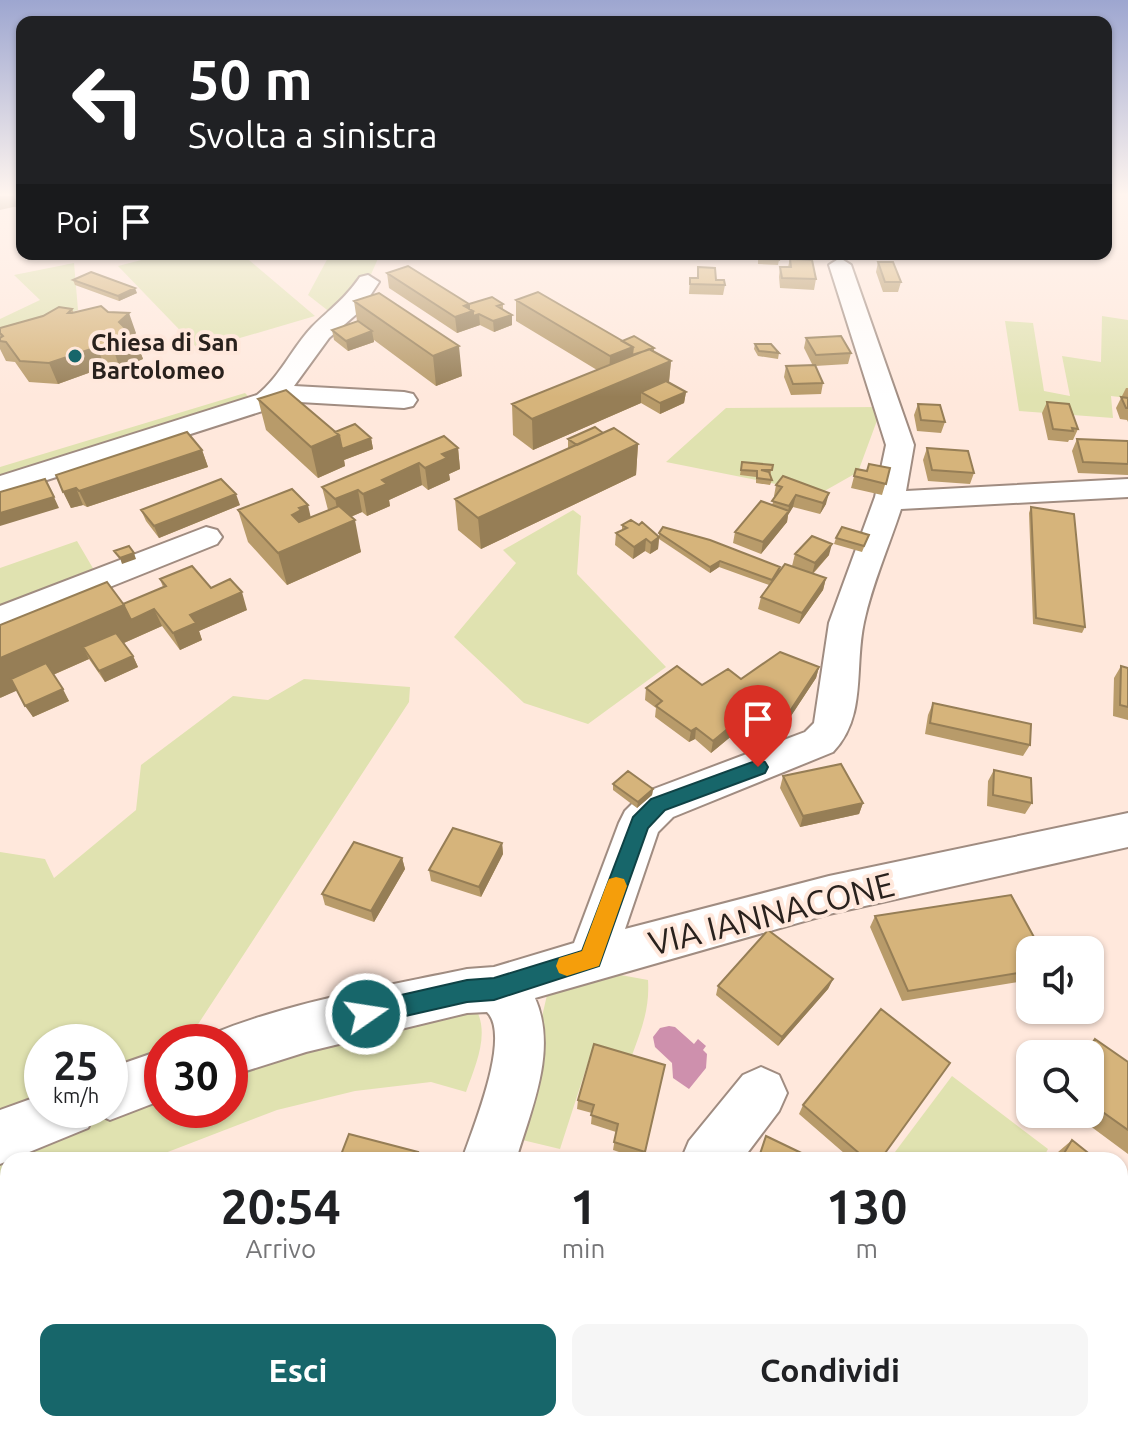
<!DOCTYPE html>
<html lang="it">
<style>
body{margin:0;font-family:Ubuntu,sans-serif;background:#f6f6f6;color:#202124;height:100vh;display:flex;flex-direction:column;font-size:30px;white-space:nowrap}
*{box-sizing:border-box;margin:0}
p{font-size:26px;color:#757577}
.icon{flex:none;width:44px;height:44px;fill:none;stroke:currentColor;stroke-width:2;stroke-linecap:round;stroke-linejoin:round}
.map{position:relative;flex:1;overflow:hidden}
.side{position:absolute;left:0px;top:1152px;width:1128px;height:280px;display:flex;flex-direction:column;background:#fff;border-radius:24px 24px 0 0;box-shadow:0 2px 6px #0004}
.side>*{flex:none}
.guide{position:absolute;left:16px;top:16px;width:1096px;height:244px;border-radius:16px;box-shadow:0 2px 6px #0004;background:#202124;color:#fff;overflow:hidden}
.fabs{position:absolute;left:1016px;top:936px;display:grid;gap:16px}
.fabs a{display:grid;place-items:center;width:88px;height:88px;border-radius:16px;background:#fff;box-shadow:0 2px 6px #0004;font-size:40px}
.speed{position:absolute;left:24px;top:1024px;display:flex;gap:16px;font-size:40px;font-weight:700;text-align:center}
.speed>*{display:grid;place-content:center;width:104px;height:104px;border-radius:50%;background:#fff;box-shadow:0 2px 6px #0004;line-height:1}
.speed small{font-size:20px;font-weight:400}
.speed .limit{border:12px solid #d22;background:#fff;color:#111}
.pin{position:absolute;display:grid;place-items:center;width:68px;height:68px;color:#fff;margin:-82px -34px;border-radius:50% 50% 50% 0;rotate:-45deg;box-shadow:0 0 8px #0007}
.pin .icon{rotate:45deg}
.me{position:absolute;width:88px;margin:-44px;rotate:77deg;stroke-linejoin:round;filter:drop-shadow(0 0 6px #0008)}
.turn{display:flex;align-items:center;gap:28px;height:168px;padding:0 40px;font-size:36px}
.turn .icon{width:104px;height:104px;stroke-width:2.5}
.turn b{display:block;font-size:56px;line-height:68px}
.then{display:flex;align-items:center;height:76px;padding:0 40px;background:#0003;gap:16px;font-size:30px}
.eta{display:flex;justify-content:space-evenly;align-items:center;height:136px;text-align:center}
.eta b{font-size:48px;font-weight:700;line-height:56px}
.button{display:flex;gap:16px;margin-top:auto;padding:16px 40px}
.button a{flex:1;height:92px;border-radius:16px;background:#17666a;color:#fff;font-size:32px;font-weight:700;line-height:92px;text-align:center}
.button a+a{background:#f6f6f6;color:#202124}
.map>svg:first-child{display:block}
.green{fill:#e0e2b0}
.water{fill:#ce90ad}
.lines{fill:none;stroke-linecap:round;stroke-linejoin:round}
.minor-casing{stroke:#a08c81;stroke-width:4}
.path{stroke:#a29189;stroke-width:6;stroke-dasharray:12 6;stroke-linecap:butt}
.minor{fill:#fff;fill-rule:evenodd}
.wall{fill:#b89b6a}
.shaded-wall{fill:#967e56}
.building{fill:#d6b47b;stroke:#967e56;stroke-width:2}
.route{fill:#17666a;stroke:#0f4245;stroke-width:2}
.slow{fill:#f59e0b}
.poi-dot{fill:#17666a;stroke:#ffe8dc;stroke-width:3}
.labels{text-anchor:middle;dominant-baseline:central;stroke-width:8;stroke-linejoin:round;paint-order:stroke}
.far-poi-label{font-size:24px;font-weight:bold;fill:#29211d;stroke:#ffe8dc;text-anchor:start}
.near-street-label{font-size:34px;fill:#29211d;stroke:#ffe8dc}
</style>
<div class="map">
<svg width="1128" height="1432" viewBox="0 0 1128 1432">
<rect width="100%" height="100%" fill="#ffe8dc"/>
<path class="green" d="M 165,254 L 242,254 L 315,316 L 199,350 L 118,266 Z
M 330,254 L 380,254 L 369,279 L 331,313 L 308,295 Z
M 74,263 L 78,310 L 0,334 L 0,319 L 40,300 L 14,275 Z
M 1102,316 L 1128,320 L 1128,398 L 1111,396 L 1113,418 L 1019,411 L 1005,321 L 1033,323 L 1044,391 L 1070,396 L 1062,356 L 1101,362 Z
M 245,393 L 254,402 L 0,481 L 0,467 Z
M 882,407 L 858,472 L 821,493 L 666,462 L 726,408 Z
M 573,510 L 581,516 L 577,574 L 666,667 L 588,724 L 524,703 L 454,637 L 516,563 L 503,550 Z
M 77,541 L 94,570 L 0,605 L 0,568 Z
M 304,679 L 410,687 L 409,702 L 189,1038 L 180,1042 L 162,1042 L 162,1050 L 110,1071 L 110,1042 L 42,1042 L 42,1099 L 0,1117 L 0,852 L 45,859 L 54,878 L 136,810 L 141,765 L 233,696 L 268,700 Z
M 593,970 L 648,980 C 650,1009 641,1031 631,1058 L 592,1050 L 560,1149 L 514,1138 L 547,995 Z
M 476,1009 C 490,1035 475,1066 466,1092 L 431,1082 L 355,1091 L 277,1110 L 147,1160 L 8,1160 L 8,1216 L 0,1219 L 0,1137 L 72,1110 L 110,1110 L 162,1077 L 162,1110 L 230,1110 L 230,1052 Z
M 952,1076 L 1048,1149 L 1042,1160 L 889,1160 Z"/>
<path class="water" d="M 669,1026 L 675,1027 L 694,1044 L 698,1039 L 706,1046 L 703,1050 L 707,1054 L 706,1068 L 689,1089 L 673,1078 L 672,1063 L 655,1047 L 653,1037 L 660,1028 Z"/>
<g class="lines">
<g class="minor-casing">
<path id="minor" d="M 840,258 L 851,265 L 914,445 L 906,491 L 1128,479 L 1128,497 L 901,509 C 889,546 872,584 864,622 C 854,667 867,717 833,752 L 673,817 L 658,832 L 625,929 L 829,876 L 1128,813 L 1128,847 L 829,914 L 535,998 C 558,1050 531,1109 516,1160 L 462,1160 C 472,1130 512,1036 487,1012 L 467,1013 L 306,1052 L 230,1076 L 230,1042 L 209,1042 L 212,1034 C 293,1001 382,987 467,969 L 494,967 L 574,943 L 619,823 L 625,811 L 643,793 L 805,732 L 814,723 L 829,623 L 875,497 L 886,445 L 829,265 Z
M 368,275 L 379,282 L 360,311 L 329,338 L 294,386 L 404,392 L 413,394 L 417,400 L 413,406 L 404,408 L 282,401 L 275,407 L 0,495 L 0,476 L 257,395 C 280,377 292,348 312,327 C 331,308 344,300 360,277 Z
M 206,527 L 217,530 L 222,537 L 217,544 L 0,631 L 0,606 Z
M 162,1050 L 162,1100 L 110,1120 L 95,1113 L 88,1128 L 0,1164 L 0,1110 L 42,1095 L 42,1110 L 110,1110 L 110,1068 Z
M 761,1067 L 779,1075 L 787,1093 L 779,1111 L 742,1160 L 681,1160 L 689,1141 L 743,1075 Z
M 377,1424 L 441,1424 L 438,1432 L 374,1432 Z
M 710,1424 L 774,1424 L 773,1432 L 709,1432 Z
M 1045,1424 L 1116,1424 L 1119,1432 L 1049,1432 Z"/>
</g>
<path class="path" d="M 0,1257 L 8,1271
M 95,1424 L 98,1429"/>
<use href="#minor" class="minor"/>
</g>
<path class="wall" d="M 758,254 L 779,260 L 778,265 L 758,264 Z
M 790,259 L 816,279 L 814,290 L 780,288 L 779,277 L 780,267 L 788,267 Z
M 878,262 L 901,282 L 898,292 L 883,292 L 876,272 Z
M 698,267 L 725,285 L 723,295 L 689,294 L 690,278 L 697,278 Z
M 387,273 L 469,304 L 503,304 L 503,309 L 512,325 L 494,332 L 480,325 L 457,333 L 389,288 Z
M 73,280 L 137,293 L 119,301 L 75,285 Z
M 516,300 L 622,341 L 654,348 L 654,352 L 671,361 L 669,382 L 686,392 L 684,403 L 660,414 L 641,403 L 533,450 L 513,435 L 512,404 L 597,370 L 516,321 Z
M 354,301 L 462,376 L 436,386 L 374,340 L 374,342 L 348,351 L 334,340 L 332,330 L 357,321 Z
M 72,309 L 74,313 L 108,312 L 136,333 L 133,336 L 135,338 L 143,359 L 120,369 L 105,367 L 58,384 L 29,382 L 15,362 L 6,361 L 0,349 L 0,328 Z
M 806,338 L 851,353 L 848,364 L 815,366 L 823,383 L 821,394 L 791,395 L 784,377 L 786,366 L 813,366 L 804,348 Z
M 755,344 L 779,353 L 778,359 L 758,356 L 754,349 Z
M 1126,388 L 1128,388 L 1128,422 L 1127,420 L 1120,419 L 1116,408 Z
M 258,399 L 335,432 L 371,438 L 373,449 L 344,460 L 345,466 L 318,478 L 266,430 Z
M 1047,402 L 1078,429 L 1073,440 L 1069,440 L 1068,442 L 1048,440 L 1042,413 Z
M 918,404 L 945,422 L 941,433 L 917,431 L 914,415 Z
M 603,433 L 638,444 L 636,475 L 481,549 L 458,530 L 455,499 L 568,449 L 568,439 Z
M 1077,439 L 1128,441 L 1128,475 L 1078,473 L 1072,451 Z
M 458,448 L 460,469 L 449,474 L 450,480 L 428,490 L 422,485 L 389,500 L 390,506 L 367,516 L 362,512 L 351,517 L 361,552 L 287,585 L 248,542 L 238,510 L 311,517 L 328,510 L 322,487 Z
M 927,448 L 974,473 L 970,484 L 928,481 L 923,460 Z
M 202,450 L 208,467 L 87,507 L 83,505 L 71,508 L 56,475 Z
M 742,462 L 773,465 L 770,475 L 772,480 L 770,485 L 756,483 L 756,477 L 740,475 Z
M 890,468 L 882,495 L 851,488 L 856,469 L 867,471 Z
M 776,485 L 826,504 L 820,514 L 793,507 L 788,515 L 787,522 L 761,554 L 733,543 L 735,532 L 772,505 L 775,497 L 774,496 Z
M 240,505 L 159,538 L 146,521 L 141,510 Z
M 1031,507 L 1085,627 L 1082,633 L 1033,624 L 1029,513 Z
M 622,525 L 659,537 L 659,533 L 778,573 L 803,570 L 792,566 L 795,554 L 829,555 L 813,574 L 826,578 L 823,590 L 799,624 L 758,609 L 761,597 L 769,585 L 719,567 L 710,573 L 659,539 L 658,549 L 650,554 L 645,551 L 633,559 L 615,545 L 616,533 L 622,530 Z
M 869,535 L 862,552 L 834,544 L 836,538 Z
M 160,579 L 211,588 L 247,610 L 199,631 L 202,640 L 180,650 L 162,626 L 124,643 L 133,656 L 138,667 L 105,682 L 89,659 L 53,675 L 69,701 L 33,717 L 17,690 L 0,698 L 123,604 L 163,587 Z
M 1121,666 L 1128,668 L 1128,720 L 1113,716 L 1114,678 Z
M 819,667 L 816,678 L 787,722 L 774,719 L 751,736 L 740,729 L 711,753 L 695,739 L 689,742 L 655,717 L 656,708 L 645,700 L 646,688 L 702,685 Z
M 933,703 L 1030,745 L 1023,756 L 925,734 L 928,715 Z
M 994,770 L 1032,803 L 1025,814 L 987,806 L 988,781 Z
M 783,776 L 863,803 L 859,814 L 800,827 L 780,788 Z
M 613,784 L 653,789 L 652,795 L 637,808 L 613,790 Z
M 502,843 L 503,854 L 481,897 L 431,881 L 429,870 Z
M 402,858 L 405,869 L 374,922 L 325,905 L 322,894 Z
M 875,916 L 1030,950 L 1030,980 L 902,1001 L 870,927 Z
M 833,979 L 828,989 L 778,1046 L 716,995 L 718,986 Z
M 1095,1039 L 1128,1062 L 1128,1154 L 1074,1114 L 1090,1114 L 1090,1054 L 1080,1054 Z
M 665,1065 L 643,1160 L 613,1150 L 616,1132 L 591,1124 L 592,1113 L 577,1109 L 578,1100 Z
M 803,1105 L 880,1160 L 852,1160 L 799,1114 Z
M 1072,1140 L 1097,1160 L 1053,1160 L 1058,1152 Z
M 580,1424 L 660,1424 L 594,1429 Z
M 831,1424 L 918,1424 L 918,1432 L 831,1432 Z
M 935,1424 L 1027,1424 L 1027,1432 L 935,1432 Z"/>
<path class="shaded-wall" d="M 0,196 L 14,196 L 18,206 L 0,210 Z
M 135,288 L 137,293 L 119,301 L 118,296 Z
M 469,304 L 473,311 L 479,314 L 480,325 L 457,333 L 455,317 L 464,306 Z
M 129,313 L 136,333 L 127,342 L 135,338 L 143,359 L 120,369 L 113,348 L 119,322 Z
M 512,315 L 512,325 L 494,332 L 493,321 Z
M 372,331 L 374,342 L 348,351 L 346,341 Z
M 459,346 L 462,376 L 436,386 L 433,356 Z
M 97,347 L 105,367 L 58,384 L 49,363 Z
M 633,347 L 632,368 L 609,377 L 610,356 Z
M 671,361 L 668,391 L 641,392 L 641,403 L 533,450 L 532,419 Z
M 686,392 L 684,403 L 660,414 L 660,403 Z
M 339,435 L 371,438 L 373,449 L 344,460 L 345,466 L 318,478 L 311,447 Z
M 638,444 L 636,475 L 481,549 L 478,518 Z
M 458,448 L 460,469 L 449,474 L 450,480 L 428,490 L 425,468 L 442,454 Z
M 202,450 L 208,467 L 87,507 L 79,491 Z
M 419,463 L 422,485 L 389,500 L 390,506 L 367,516 L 363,494 L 382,480 Z
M 76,488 L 83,505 L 71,508 L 63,492 Z
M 358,490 L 362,512 L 340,521 L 335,499 Z
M 829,493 L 826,504 L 820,514 L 823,503 Z
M 236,494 L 240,505 L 159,538 L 154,526 Z
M 796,495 L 793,507 L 788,515 L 787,522 L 761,554 L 763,542 L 788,512 L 789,506 Z
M 54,497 L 59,508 L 0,526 L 0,513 Z
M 308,505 L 315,536 L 355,520 L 361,552 L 287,585 L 278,553 L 292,515 L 299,508 Z
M 659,537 L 658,549 L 650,554 L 651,543 Z
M 646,539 L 645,551 L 633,559 L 634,547 Z
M 832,544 L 829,555 L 812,574 L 815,563 Z
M 134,553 L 136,559 L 122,564 L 120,558 Z
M 720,561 L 719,567 L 710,573 L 710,567 Z
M 826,578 L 823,590 L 799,624 L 802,613 Z
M 242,592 L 247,610 L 199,631 L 202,640 L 180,650 L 173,633 L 190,615 Z
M 124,605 L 154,609 L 162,626 L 90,658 L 83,647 L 89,659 L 0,698 L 0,658 Z
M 133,656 L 138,667 L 105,682 L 99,671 Z
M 819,667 L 816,678 L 787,722 L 790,711 Z
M 63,689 L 69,701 L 33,717 L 25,706 Z
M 777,707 L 774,719 L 751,736 L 753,725 Z
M 742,717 L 740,729 L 711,753 L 713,741 Z
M 696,728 L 695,739 L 689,742 L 691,731 Z
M 653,789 L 652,795 L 637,808 L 638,802 Z
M 863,803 L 859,814 L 800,827 L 803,816 Z
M 502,843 L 503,854 L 481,897 L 479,887 Z
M 402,858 L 405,869 L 374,922 L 371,911 Z
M 833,979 L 828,989 L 778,1046 L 782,1037 Z
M 35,1424 L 41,1424 L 60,1432 L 54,1432 Z
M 190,1424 L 207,1424 L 199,1432 L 182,1432 Z
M 329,1424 L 335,1424 L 332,1432 L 326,1432 Z"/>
<path class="building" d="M 22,204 L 22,212 L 16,206 Z
M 759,254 L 778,254 L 779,260 L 759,259 Z
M 790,259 L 812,260 L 816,279 L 782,278 L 780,267 L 791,267 Z
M 878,262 L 893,262 L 901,282 L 885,282 Z
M 408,266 L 469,304 L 464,306 L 473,311 L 455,317 L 387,273 Z
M 698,267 L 715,268 L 716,280 L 724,280 L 725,285 L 690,284 L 690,278 L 698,278 Z
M 91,272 L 135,288 L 118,296 L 73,280 Z
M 538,292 L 633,347 L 610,356 L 516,300 Z
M 379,293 L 459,346 L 433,356 L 354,301 Z
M 492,297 L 503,304 L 497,306 L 512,315 L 493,321 L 479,314 L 473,316 L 473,311 L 469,309 L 469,304 Z
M 101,306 L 108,312 L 129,313 L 119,322 L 135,338 L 113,348 L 97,347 L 49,363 L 20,361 L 6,342 L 0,341 L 0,338 L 3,336 L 0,333 L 0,328 L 43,316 L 59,307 L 72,309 L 68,313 L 72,313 Z
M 358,321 L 372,331 L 346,341 L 332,330 Z
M 634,336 L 654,348 L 632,355 L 633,347 L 622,341 Z
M 841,336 L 851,353 L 816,355 L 806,338 Z
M 755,344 L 771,344 L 779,353 L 759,351 Z
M 649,349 L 671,361 L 532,419 L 512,404 Z
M 815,365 L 823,383 L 793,384 L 786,366 Z
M 666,381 L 686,392 L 660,403 L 641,392 Z
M 286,390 L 339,435 L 311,447 L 258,399 Z
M 1121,397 L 1128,398 L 1128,408 L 1126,408 Z
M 1047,402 L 1069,404 L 1078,429 L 1072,428 L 1073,431 L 1053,429 Z
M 918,404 L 940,405 L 945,422 L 921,420 Z
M 355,424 L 371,438 L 342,449 L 339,435 L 335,432 Z
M 595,427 L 603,433 L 577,445 L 568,439 Z
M 614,428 L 638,444 L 478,518 L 455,499 Z
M 187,432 L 202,450 L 79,491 L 76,488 L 63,492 L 56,475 Z
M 444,436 L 458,448 L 442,454 L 447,458 L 425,468 L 419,463 L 382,480 L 387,484 L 363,494 L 358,490 L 335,499 L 322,487 Z
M 1077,439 L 1128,441 L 1128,464 L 1083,462 Z
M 927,448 L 968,451 L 974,473 L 932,470 Z
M 742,462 L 773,465 L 772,470 L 761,470 L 769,472 L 772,480 L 757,478 L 757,471 L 741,470 Z
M 869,464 L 890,468 L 886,484 L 854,476 L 856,469 L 867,471 Z
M 783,476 L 829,493 L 823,503 L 796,495 L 789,506 L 772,501 L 782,487 L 776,485 Z
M 45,479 L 54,497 L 0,513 L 0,492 Z
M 221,479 L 236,494 L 154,526 L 141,510 Z
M 292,489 L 308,505 L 299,508 L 301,510 L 292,515 L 299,522 L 339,506 L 355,520 L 278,553 L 238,510 Z
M 761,501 L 789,511 L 763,542 L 735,532 Z
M 1031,507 L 1074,514 L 1085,627 L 1036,618 Z
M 631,520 L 639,525 L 642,522 L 659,537 L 651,543 L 646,539 L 634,547 L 616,533 L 627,528 L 622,525 Z
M 663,527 L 710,540 L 780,567 L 772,580 L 720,561 L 710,567 L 659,533 Z
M 842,527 L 869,535 L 864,546 L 836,538 Z
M 812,536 L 832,544 L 815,563 L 795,554 Z
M 129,546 L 134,553 L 120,558 L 114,551 Z
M 785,564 L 826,578 L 802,613 L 761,597 Z
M 192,566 L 211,588 L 230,579 L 242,592 L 190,615 L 196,623 L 173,633 L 154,609 L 131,620 L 123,604 L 166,586 L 160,579 Z
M 107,582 L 124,605 L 0,658 L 0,625 Z
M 116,633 L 133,656 L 99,671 L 83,647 Z
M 780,652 L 819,667 L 790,711 L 777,707 L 753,725 L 742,717 L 713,741 L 696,728 L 691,731 L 656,706 L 662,701 L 646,688 L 677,666 L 702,685 L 728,669 L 741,679 Z
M 46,663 L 63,689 L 25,706 L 11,679 Z
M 1121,666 L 1128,668 L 1128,707 L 1120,705 Z
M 933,703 L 1031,724 L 1030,745 L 930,723 Z
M 841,764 L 863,803 L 803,816 L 783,776 Z
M 994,770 L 1031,778 L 1032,803 L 993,795 Z
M 628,771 L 653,789 L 638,802 L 613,784 Z
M 453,828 L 502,843 L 479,887 L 429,870 Z
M 354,842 L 402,858 L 371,911 L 322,894 Z
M 1011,895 L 1041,950 L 1030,950 L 1030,971 L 908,991 L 875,916 Z
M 768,930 L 833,979 L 782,1037 L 718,986 Z
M 881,1009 L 950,1063 L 880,1160 L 867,1160 L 803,1105 Z
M 1095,1039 L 1128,1062 L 1128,1130 L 1090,1103 L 1090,1054 L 1085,1054 Z
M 594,1044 L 665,1065 L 645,1152 L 614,1142 L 618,1124 L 591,1115 L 594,1105 L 578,1100 Z
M 349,1134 L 418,1152 L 415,1160 L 339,1160 Z
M 766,1136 L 816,1160 L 758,1160 Z
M 1072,1140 L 1097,1160 L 1060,1160 Z
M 1120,1177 L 1128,1184 L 1128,1266 L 1120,1281 Z
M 0,1409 L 8,1413 L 8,1424 L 35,1424 L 54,1432 L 0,1432 Z
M 100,1424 L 190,1424 L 182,1432 L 105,1432 Z
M 237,1424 L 329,1424 L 326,1432 L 233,1432 Z
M 486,1424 L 573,1424 L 572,1432 L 484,1432 Z
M 590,1424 L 660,1424 L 679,1430 L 678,1432 L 594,1432 L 595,1426 Z
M 837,1424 L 918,1424 L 918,1432 L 837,1432 Z
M 943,1424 L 1027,1424 L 1027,1432 L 943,1432 Z"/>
<linearGradient id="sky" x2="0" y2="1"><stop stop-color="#9da6d0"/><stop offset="0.49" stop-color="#fff5ef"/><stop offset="1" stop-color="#fff5ef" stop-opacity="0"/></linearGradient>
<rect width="1128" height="397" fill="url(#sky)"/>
<path class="route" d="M 758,760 L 765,762 L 768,767 L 765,773 L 665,810 L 648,828 L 599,966 L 494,1000 L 467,1002 L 366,1025 L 358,1022 L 355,1014 L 358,1006 L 366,1003 L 467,980 L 494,978 L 582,951 L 633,817 L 651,799 Z"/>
<path class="slow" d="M 616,877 L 624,879 L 627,886 L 599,966 L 567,976 L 559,973 L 556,966 L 559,958 L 582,951 L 606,886 L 609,879 Z"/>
<circle class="poi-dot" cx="75" cy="356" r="8"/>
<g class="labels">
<g class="far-poi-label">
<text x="91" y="342">Chiesa di San<tspan x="91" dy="28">Bartolomeo</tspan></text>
</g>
<g class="near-street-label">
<text transform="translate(771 913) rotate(-14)">VIA IANNACONE</text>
</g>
</g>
</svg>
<div class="fabs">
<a><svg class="icon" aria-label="sound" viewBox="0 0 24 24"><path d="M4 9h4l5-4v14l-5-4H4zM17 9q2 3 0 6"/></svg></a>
<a><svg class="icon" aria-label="search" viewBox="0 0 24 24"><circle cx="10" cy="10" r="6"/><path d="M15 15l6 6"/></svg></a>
</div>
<div class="speed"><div>25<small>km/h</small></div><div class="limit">30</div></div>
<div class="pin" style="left:758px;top:767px;background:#d93025"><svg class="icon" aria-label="arrive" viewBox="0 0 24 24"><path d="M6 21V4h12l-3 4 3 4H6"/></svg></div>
<svg class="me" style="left:366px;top:1014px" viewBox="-20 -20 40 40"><circle r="17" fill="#17666a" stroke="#fff" stroke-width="3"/><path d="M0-11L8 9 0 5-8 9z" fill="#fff"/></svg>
<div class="guide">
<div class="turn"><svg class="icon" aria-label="left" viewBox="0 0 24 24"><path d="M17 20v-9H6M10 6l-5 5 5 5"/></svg><div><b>50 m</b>Svolta a sinistra</div></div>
<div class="then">Poi<svg class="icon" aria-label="arrive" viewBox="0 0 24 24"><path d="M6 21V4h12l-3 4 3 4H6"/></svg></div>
</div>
<section class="side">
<div class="eta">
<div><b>20:54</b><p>Arrivo</p></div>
<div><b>1</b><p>min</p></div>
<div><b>130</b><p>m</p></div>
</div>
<div class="button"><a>Esci</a><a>Condividi</a></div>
</section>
</div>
